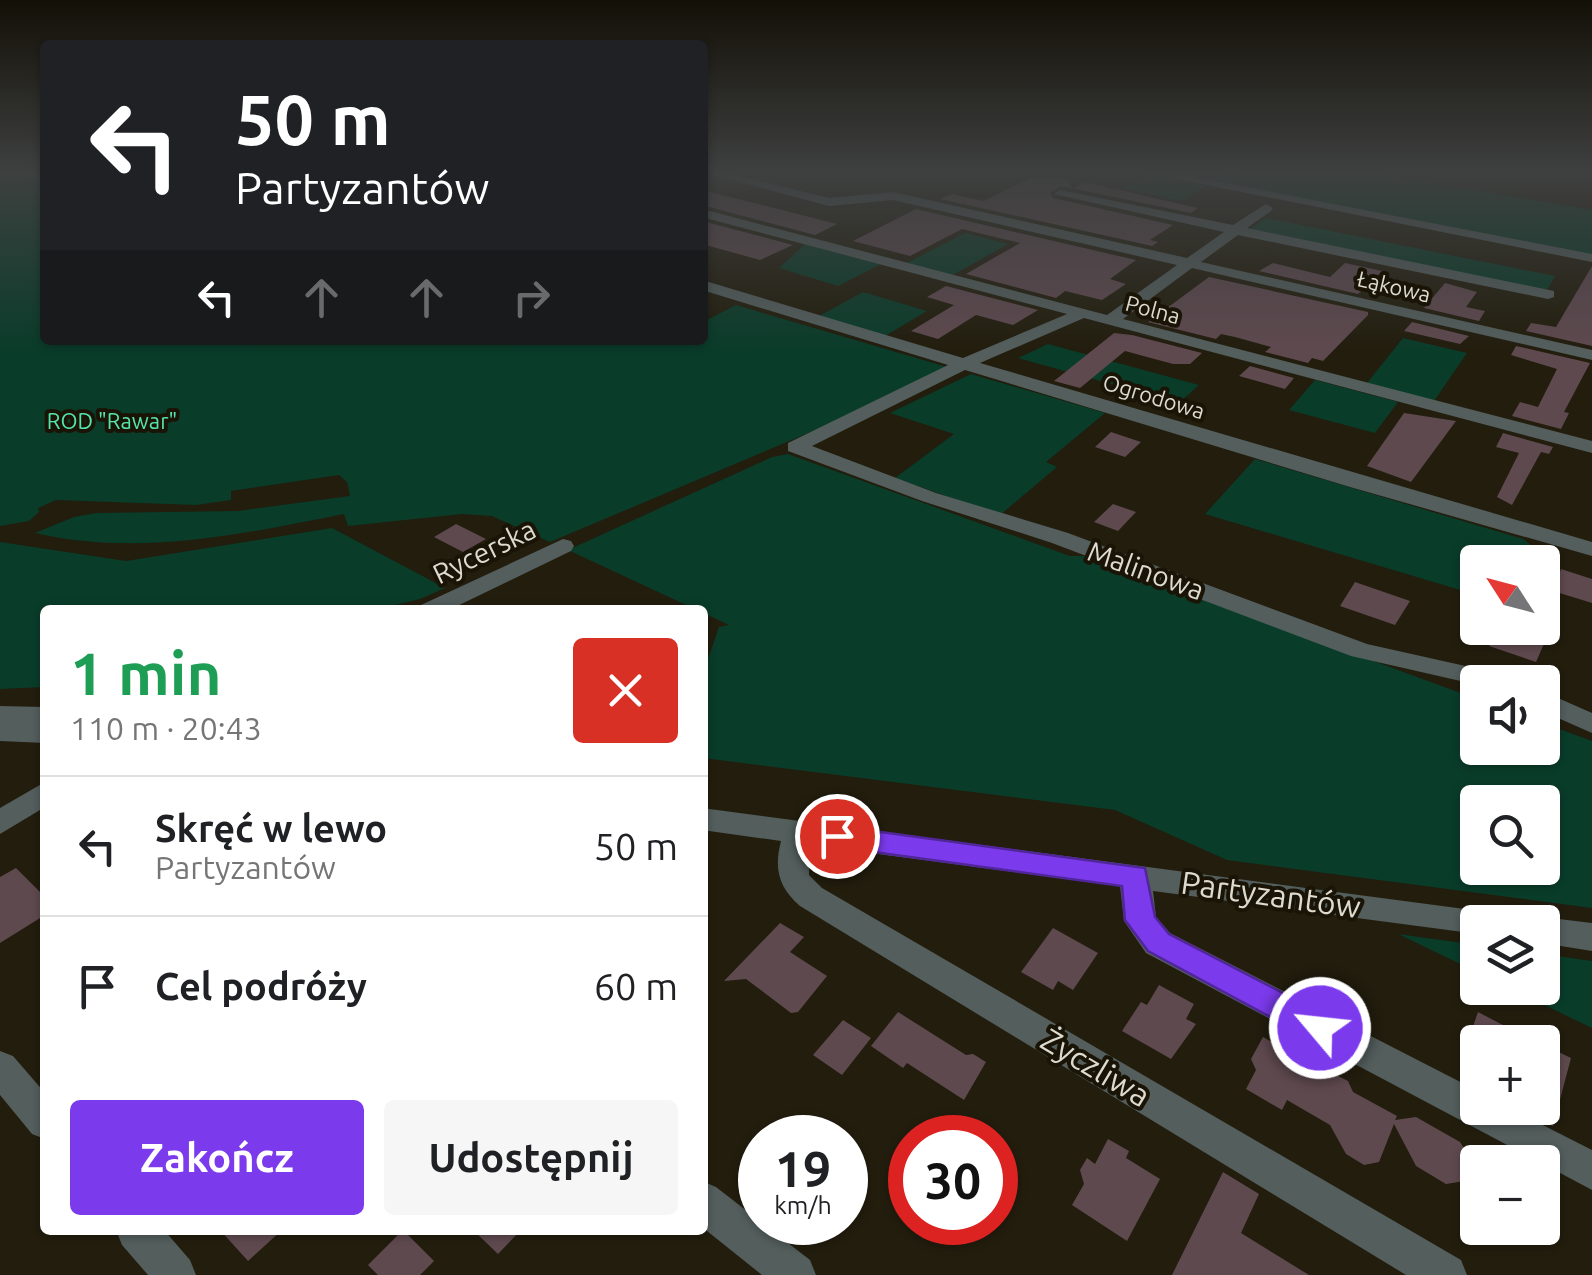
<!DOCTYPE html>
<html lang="pl">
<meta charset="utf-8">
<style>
body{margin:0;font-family:Ubuntu,sans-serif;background:#f6f6f6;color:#202124;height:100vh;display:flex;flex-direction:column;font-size:38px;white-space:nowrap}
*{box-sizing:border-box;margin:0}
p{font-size:32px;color:#757577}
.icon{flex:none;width:55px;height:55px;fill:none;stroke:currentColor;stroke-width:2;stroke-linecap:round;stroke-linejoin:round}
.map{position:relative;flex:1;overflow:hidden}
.sheet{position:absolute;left:40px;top:605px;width:668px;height:630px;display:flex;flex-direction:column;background:#fff;border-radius:10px;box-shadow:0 2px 8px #0004}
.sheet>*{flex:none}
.hud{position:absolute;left:40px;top:40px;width:668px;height:305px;border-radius:10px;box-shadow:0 2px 8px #0004;background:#202124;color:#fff;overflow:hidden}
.needle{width:65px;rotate:306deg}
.buttons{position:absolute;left:1460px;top:545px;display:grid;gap:20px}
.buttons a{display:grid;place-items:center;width:100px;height:100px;border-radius:10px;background:#fff;box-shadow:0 2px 8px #0004;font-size:50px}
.speed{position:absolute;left:738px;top:1115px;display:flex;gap:20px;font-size:50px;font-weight:700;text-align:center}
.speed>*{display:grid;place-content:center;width:130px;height:130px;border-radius:50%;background:#fff;box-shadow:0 2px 8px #0004;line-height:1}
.speed small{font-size:25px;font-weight:400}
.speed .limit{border:15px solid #d22;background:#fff;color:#111}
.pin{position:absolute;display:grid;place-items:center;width:85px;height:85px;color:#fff;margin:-42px;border:5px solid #fff;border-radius:50%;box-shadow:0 2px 10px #0007}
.me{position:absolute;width:110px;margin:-55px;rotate:298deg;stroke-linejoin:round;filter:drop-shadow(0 0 8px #0008)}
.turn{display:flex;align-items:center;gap:35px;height:210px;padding:0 30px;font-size:45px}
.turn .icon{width:130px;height:130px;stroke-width:2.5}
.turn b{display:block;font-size:70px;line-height:85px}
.lanes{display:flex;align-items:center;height:95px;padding:0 30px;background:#0003;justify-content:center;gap:50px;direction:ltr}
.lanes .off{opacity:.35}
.round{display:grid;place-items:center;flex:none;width:105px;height:105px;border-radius:10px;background:#f6f6f6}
.overview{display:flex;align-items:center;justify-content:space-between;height:170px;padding:0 30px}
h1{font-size:60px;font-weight:700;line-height:75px;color:#1e9e55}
.primary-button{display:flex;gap:20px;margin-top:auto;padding:20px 30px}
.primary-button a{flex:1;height:115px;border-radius:10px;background:#7c3aed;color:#fff;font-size:40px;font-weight:700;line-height:115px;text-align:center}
.primary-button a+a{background:#f6f6f6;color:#202124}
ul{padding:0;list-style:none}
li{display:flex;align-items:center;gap:30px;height:140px;padding:0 30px;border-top:2px solid #e0e0e0}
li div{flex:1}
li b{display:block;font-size:38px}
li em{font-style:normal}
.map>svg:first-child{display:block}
.green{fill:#0a3c2a;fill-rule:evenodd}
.building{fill:#5e494f}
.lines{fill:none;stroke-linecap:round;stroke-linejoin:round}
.minor{fill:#535e5d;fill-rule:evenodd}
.route{fill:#7c3aed;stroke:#51269a;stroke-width:2.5}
.labels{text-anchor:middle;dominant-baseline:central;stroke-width:8;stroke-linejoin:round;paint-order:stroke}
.far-street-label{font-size:22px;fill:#dddacf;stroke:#191405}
.far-park-label{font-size:22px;fill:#54e4ad;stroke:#191405}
.street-label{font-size:28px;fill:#dddacf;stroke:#191405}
.near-street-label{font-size:32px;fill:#dddacf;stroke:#191405}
</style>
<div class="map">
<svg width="1592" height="1275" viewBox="0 0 1592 1275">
<rect width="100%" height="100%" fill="#221d0d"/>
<path class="green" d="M 0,172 L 45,172 L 45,340 L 702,340 L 703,322 L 736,305 L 947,367 L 851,415 L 550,542 L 492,516 L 462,514 L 348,526 L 344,514 C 243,534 138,557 35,533 L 74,517 L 96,513 L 238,511 L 350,496 L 347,482 L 339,475 L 231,491 L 231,500 L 196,505 L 56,500 L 38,508 L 39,512 L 29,521 L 0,526 Z
M 1158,172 L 1211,172 L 1238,177 L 1245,172 L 1368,172 L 1592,210 L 1592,256 Z
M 1148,174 L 1206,186 L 1182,201 L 1122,188 Z
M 1266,218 L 1555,276 L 1548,289 L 1530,290 L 1257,233 L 1251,228 Z
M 965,233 L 1008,244 L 951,276 L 905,264 Z
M 807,242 L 883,263 L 838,286 L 779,268 Z
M 863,292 L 927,311 L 885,336 L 819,316 Z
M 1403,338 L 1467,353 L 1434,401 L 1367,383 Z
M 1048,344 L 1199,385 L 1179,403 L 1018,358 Z
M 971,374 L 1105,413 L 1046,462 L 1057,467 L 1000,515 L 895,478 L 954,434 L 890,413 Z
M 1315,380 L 1398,402 L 1375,433 L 1289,410 Z
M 788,454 L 1070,556 L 1088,556 L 1477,699 L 1478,748 L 1542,748 L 1543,723 L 1592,741 L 1592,908 L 1227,860 L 1115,810 L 703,758 L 703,673 L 719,627 L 729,625 L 568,550 L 772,457 ZM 1478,802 L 1542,802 L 1542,868 L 1478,868 Z
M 1255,459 L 1523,539 L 1537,550 L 1532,562 L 1478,562 L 1477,595 L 1205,514 Z
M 332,528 L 445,588 L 420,599 L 375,610 L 45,610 L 45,687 L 0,689 L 0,542 L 126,561 Z
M 1398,934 L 1477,945 L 1477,972 Z
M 1543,954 L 1592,961 L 1592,1028 L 1509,988 L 1542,988 Z"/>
<path class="building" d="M 1031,178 L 1064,178 L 1073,189 L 1084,182 L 1198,208 L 1191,213 L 1061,186 L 1050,193 L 1053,198 L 1173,225 L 1150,240 L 1158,242 L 1152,246 L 940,199 L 952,194 L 984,201 Z
M 702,190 L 837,224 L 815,235 L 702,205 Z
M 916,209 L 1136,260 L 1110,279 L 1126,284 L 1102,300 L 1065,291 L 1056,298 L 966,274 L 1020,243 L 962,229 L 910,256 L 853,241 Z
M 702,221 L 793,245 L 760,260 L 702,244 Z
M 1273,263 L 1330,277 L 1345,263 L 1382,271 L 1358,294 L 1259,271 Z
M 1592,266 L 1592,346 L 1526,331 L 1531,323 L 1556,327 Z
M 1209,277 L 1368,312 L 1368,315 L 1323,361 L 1312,358 L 1308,363 L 1265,352 L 1271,347 L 1235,337 L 1221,334 L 1216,339 L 1148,322 Z
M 1445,283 L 1477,292 L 1466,307 L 1485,311 L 1479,321 L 1424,308 Z
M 946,286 L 1038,310 L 1013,325 L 976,315 L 938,339 L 911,331 L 954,305 L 927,297 Z
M 1412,322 L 1469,336 L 1460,344 L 1404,331 Z
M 1114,333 L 1132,335 L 1202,353 L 1190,364 L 1173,364 L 1125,351 L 1080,388 L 1054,381 Z
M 1516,346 L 1590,363 L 1564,412 L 1569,413 L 1561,429 L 1512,416 L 1520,402 L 1538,407 L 1557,369 L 1511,355 Z
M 1250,366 L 1294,378 L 1285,389 L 1239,376 Z
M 1404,413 L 1456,421 L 1411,482 L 1367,466 Z
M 1111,432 L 1141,442 L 1125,457 L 1095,447 Z
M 1503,433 L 1553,447 L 1549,454 L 1541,452 L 1512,505 L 1497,497 L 1519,453 L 1496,447 Z
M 1113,504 L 1136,512 L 1118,531 L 1094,522 Z
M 456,524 L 486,539 L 463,552 L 434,537 Z
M 1561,569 L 1592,579 L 1592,603 L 1553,591 Z
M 1355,582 L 1410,601 L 1395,625 L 1340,606 Z
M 1497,628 L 1519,628 L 1547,637 L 1536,662 L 1489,646 Z
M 16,868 L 45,897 L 45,915 L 0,943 L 0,877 Z
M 780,923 L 804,937 L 790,952 L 827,976 L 798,1012 L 791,1013 L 746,979 L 724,981 Z
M 1053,928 L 1098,953 L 1073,990 L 1058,981 L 1053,990 L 1021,972 Z
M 1159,985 L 1194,1004 L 1186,1019 L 1196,1024 L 1171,1059 L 1122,1031 L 1141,1002 L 1147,1005 Z
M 898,1012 L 966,1055 L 973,1054 L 986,1062 L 964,1100 L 907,1063 L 903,1068 L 871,1046 Z
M 1478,1012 L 1499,1023 L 1540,1042 L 1484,1042 L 1470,1035 Z
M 843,1020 L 871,1038 L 842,1075 L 813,1055 Z
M 1263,1037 L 1308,1062 L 1314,1076 L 1332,1073 L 1348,1081 L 1353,1092 L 1397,1116 L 1395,1120 L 1416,1117 L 1460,1142 L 1472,1160 L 1465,1181 L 1446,1184 L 1416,1166 L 1394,1124 L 1379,1162 L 1364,1165 L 1346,1154 L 1330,1125 L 1287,1100 L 1282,1110 L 1246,1089 L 1256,1070 L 1251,1059 Z
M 1542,1044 L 1571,1058 L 1553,1126 L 1542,1121 Z
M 1108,1139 L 1129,1151 L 1126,1158 L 1160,1179 L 1127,1241 L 1072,1205 L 1084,1184 L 1080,1170 L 1087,1158 L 1095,1164 Z
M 1223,1172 L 1259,1194 L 1241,1233 L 1309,1275 L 1172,1275 Z
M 220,1230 L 282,1230 L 248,1261 Z
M 403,1230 L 434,1261 L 420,1275 L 378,1275 L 368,1265 Z
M 473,1230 L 521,1230 L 498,1254 Z"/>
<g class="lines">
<path class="minor" d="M 702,172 L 723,172 L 829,198 L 893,192 L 1187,258 L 1224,232 L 1054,194 L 1060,190 L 1233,225 L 1266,204 L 1273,208 L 1271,211 L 1247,228 L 1554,291 L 1554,297 L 1548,299 L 1238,235 L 1201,262 L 1592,350 L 1592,360 L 1192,268 L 1123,319 L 1592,441 L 1592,453 L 1084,318 L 980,363 L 1592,542 L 1592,556 L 1350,487 L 965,370 L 812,446 L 936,493 L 1068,533 L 1367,644 L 1501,674 L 1514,682 L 1478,685 L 1351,656 L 1052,543 L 922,501 L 788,451 L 788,443 L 948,365 L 702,290 L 702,280 L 963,358 L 1067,314 L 702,217 L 702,209 L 1107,315 L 1177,265 L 893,200 L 829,206 Z
M 1142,172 L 1168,172 L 1592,254 L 1592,262 Z
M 563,539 L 571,541 L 574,546 L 571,551 L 449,610 L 418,610 L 421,605 Z
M 1542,691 L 1592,713 L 1592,733 L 1542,711 Z
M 0,706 L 45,707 L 45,743 L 0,741 Z
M 45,782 L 45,807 L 0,834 L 0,808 Z
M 702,808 L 1495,913 L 1499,922 L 1478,922 L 1478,934 L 1153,891 L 1156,917 L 1170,933 L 1478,1091 L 1478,1108 L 1509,1108 L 1592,1150 L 1592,1190 L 1146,953 L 1124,921 L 1120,886 L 810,845 L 809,875 L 822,888 L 1461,1260 L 1467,1275 L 1406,1275 L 800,906 C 778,887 774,868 781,841 L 702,830 Z
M 1542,917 L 1592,923 L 1592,951 L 1542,943 L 1542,922 L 1529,922 Z
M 0,1051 L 13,1056 L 45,1093 L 45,1139 L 32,1134 L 0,1095 Z
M 702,1181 L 716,1187 L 810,1260 L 816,1275 L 762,1275 L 702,1227 Z
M 116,1230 L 164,1230 L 190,1260 L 196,1275 L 148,1275 L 122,1245 Z"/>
</g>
<linearGradient id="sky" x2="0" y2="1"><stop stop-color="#131007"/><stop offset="0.49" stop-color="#3e4040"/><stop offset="1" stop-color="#3e4040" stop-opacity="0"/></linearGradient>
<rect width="1592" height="351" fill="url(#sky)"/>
<path class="route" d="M 837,826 L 1145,868 L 1155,917 L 1169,934 L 1331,1018 L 1336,1028 L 1331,1038 L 1320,1042 L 1309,1038 L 1148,951 L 1125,920 L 1122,886 L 837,847 L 827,844 L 823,836 L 827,829 Z"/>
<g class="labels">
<g class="far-street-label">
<text transform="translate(1394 286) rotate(13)">Łąkowa</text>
<text transform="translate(1153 309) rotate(15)">Polna</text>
<text transform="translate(1154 396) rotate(17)">Ogrodowa</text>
</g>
<g class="far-park-label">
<text x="112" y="420">ROD "Rawar"</text>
</g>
<g class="street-label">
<text transform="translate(484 551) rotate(-26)">Rycerska</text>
<text transform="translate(1146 570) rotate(20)">Malinowa</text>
</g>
<g class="near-street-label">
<text transform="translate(1271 894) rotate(8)">Partyzantów</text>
<text transform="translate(1096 1067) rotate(31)">Życzliwa</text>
</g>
</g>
</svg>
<div class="buttons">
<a><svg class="needle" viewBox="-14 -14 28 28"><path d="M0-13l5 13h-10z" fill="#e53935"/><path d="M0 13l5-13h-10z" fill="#757577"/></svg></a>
<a><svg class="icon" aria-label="sound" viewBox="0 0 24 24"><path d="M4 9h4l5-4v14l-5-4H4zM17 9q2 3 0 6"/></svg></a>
<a><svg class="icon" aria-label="search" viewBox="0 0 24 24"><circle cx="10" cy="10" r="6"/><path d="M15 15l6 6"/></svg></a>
<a><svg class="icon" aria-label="layers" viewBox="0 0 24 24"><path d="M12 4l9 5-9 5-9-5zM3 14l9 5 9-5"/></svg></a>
<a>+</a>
<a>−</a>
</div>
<div class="speed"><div>19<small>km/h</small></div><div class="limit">30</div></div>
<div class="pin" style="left:837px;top:836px;background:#d93025"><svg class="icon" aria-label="arrive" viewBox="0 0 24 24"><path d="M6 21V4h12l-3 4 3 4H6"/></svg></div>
<svg class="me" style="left:1320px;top:1028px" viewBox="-20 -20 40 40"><circle r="17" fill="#7c3aed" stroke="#fff" stroke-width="3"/><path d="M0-11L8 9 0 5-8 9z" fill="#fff"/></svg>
<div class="hud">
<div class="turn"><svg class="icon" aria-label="left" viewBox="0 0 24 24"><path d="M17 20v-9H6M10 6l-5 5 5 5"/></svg><div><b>50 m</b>Partyzantów</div></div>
<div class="lanes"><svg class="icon" aria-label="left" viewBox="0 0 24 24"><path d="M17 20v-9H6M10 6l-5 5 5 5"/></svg><svg class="icon off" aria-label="ahead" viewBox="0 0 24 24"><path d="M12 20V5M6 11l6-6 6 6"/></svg><svg class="icon off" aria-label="ahead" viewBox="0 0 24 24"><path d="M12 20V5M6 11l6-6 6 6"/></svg><svg class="icon off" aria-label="right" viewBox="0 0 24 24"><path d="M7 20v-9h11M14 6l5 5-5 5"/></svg></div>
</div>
<section class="sheet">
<div class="overview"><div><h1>1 min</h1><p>110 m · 20:43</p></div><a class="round" style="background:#d93025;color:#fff"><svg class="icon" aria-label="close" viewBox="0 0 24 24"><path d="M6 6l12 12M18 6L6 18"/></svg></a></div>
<ul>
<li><svg class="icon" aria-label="left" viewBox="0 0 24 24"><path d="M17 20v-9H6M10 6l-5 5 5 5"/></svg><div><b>Skręć w lewo</b><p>Partyzantów</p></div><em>50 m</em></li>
<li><svg class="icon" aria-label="arrive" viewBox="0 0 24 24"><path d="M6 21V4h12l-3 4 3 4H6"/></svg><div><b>Cel podróży</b></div><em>60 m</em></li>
</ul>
<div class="primary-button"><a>Zakończ</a><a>Udostępnij</a></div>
</section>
</div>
